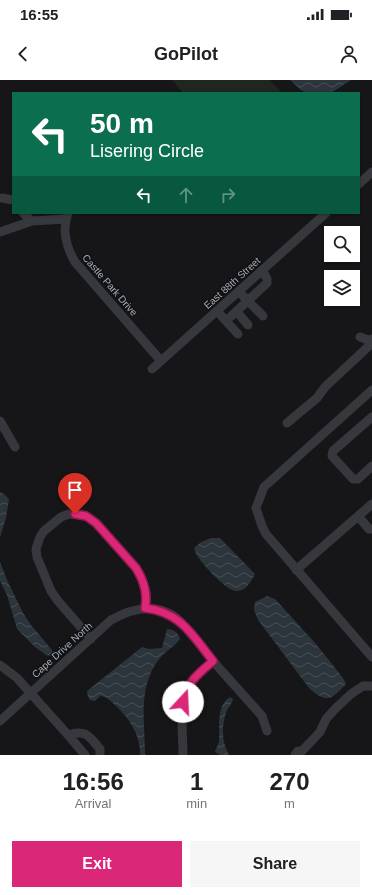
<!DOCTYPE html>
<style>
body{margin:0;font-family:Helvetica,sans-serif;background:#f6f6f6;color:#202124;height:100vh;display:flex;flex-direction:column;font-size:15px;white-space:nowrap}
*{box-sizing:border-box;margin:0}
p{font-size:13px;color:#757577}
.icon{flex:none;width:22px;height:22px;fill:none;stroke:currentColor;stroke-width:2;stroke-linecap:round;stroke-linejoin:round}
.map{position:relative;height:675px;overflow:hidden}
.drawer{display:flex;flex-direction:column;background:#fff;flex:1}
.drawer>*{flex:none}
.top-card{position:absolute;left:12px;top:12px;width:348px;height:122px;border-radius:0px;box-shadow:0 1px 3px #0004;background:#0b6e4f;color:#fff;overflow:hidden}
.tools{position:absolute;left:324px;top:146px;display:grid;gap:8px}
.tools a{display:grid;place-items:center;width:36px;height:36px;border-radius:0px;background:#fff;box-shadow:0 1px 3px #0004;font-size:20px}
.pin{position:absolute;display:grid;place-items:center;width:34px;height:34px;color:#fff;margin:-41px -17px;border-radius:50% 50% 50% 0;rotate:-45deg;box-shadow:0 0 4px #0007}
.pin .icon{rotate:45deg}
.me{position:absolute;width:44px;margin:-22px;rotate:20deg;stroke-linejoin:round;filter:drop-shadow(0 0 3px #0008)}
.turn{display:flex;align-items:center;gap:14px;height:84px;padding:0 12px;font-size:18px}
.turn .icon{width:52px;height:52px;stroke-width:2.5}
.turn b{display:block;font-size:28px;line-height:34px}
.lanes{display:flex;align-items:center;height:38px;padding:0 12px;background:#0003;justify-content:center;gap:20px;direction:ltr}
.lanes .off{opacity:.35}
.eta{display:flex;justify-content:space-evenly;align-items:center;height:68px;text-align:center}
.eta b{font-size:24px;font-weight:600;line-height:28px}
.action{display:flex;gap:8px;margin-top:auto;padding:8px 12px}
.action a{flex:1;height:46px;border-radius:0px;background:#db2777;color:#fff;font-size:16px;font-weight:600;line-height:46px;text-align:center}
.action a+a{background:#f6f6f6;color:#202124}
.status{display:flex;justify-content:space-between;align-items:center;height:28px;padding:0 20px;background:#fff;direction:ltr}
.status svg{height:11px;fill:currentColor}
header{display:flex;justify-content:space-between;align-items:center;height:52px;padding:0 12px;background:#fff;font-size:18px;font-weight:600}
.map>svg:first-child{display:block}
.pitch{fill:#1e261f}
.water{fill:url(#water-waves)}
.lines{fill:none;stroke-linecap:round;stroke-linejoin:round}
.minor{stroke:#37383d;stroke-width:9}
.route-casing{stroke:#8e194d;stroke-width:10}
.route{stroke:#db2777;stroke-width:7}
.labels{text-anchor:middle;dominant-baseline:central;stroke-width:3;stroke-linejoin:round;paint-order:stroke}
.street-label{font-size:10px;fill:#a8adb8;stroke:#111113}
</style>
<div class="status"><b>16:55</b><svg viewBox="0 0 49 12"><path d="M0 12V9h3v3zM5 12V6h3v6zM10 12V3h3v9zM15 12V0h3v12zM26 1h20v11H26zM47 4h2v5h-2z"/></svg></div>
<header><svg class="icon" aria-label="back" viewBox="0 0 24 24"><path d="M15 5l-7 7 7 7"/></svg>GoPilot<svg class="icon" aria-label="person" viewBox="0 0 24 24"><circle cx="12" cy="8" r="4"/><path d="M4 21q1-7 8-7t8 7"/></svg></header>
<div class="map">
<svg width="372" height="675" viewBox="0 0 372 675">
<defs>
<pattern id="water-waves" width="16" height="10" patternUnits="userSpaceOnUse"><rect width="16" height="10" fill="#2c353c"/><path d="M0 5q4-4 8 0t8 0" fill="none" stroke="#485056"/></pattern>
</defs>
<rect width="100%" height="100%" fill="#161618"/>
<path class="pitch" d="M 172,0 L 270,0 L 282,13 L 183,13 Z"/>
<path class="water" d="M 290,0 L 351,0 L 331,13 L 307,13 L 301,10 Z
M 0,412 L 4,414 L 9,419 L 6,438 L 0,457 Z
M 211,458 L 220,458 L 255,494 C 251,501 247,510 238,511 C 228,513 204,486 198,477 C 196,475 195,471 194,468 L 201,462 Z
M 0,482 L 7,500 L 23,533 L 31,545 L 52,570 L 55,577 L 46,575 L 35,567 L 17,549 L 7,515 L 0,501 Z
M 267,516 L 275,519 L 316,564 L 343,598 L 346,604 C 331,620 327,624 309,608 L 258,540 L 254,530 L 255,522 Z
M 167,549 C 173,549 179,553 180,559 C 175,566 166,571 160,578 C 137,606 145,642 145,675 L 140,675 C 141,656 129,638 116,626 C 111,622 107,616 100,616 L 95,621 L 90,620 L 88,617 L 87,611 L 142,567 L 149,569 L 162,568 Z
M 230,617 L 233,619 C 232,625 227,628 226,633 C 221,648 222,662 229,675 L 220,675 L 215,672 C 216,667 219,665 219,660 C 220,646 216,625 230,617 Z"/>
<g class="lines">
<path class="minor" d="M 359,104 L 372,92
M 2,118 L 13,120
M 23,133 L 32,141
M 68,133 C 62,149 66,167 75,182 L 161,281
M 0,152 L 32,141 L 66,139
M 240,210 L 243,216 L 263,236
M 217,231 L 226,241 L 267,203 L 267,199 L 262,190
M 237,232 L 248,245
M 226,241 L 238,254
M 360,257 L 368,260 L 372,259
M 152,289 L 326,133
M 372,310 L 264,407 L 256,428 L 262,446 L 266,454 L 372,577
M 372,337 L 333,371 L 332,376 L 353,399 L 358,399 L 372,386
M 0,341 L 15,367
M 287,343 L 317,318 L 325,307 L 372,263
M 358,436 L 369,449 L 372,449
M 296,490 L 372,424
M 91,559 L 58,521 L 51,511 L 37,477 L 36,469 L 40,457 L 44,451 L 61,437 L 69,434 L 83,435 L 90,438 L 97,444 L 134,486 L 141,496 L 146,513 L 145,528
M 0,585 L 17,598 L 68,655
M 0,641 L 111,540 C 134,527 160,522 181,542 L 219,588 L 262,636 L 267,651
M 85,675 L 68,655 C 86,649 89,656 100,669 L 100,675
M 183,675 C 183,654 178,620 191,602 C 197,594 206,588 213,581
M 295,675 L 298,671 L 302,671 L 320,652 L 326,639 L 336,628 L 351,614 L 363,606 L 372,606"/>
</g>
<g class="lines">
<g class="route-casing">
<path id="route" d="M 75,434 L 86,436 L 96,443 L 136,488 C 144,501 148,514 145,528 C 181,532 193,556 213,581 C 199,593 186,603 183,622"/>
</g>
<use href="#route" class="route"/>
</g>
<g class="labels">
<g class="street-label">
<text transform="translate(232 203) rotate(-42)">East 88th Street</text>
<text transform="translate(110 205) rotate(49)">Castle Park Drive</text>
<text transform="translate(62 570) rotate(-42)">Cape Drive North</text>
</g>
</g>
</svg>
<div class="tools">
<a><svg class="icon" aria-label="search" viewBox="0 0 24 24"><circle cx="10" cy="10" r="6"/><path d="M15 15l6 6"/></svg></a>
<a><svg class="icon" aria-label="layers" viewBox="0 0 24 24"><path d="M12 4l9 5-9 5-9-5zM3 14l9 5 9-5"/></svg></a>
</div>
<div class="pin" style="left:75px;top:434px;background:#d93025"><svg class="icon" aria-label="arrive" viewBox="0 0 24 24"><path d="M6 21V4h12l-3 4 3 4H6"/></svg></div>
<svg class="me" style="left:183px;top:622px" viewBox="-20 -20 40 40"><circle r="19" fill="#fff"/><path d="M0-13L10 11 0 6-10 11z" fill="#db2777"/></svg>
<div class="top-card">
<div class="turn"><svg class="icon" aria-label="left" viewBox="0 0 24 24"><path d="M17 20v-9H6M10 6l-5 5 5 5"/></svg><div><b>50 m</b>Lisering Circle</div></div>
<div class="lanes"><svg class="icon" aria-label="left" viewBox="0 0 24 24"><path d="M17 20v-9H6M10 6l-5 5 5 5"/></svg><svg class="icon off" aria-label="ahead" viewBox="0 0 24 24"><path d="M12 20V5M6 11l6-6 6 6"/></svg><svg class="icon off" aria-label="right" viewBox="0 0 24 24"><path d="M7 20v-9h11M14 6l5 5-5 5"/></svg></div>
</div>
</div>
<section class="drawer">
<div class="eta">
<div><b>16:56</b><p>Arrival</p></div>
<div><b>1</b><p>min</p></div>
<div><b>270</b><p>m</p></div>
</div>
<div class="action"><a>Exit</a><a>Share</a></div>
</section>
